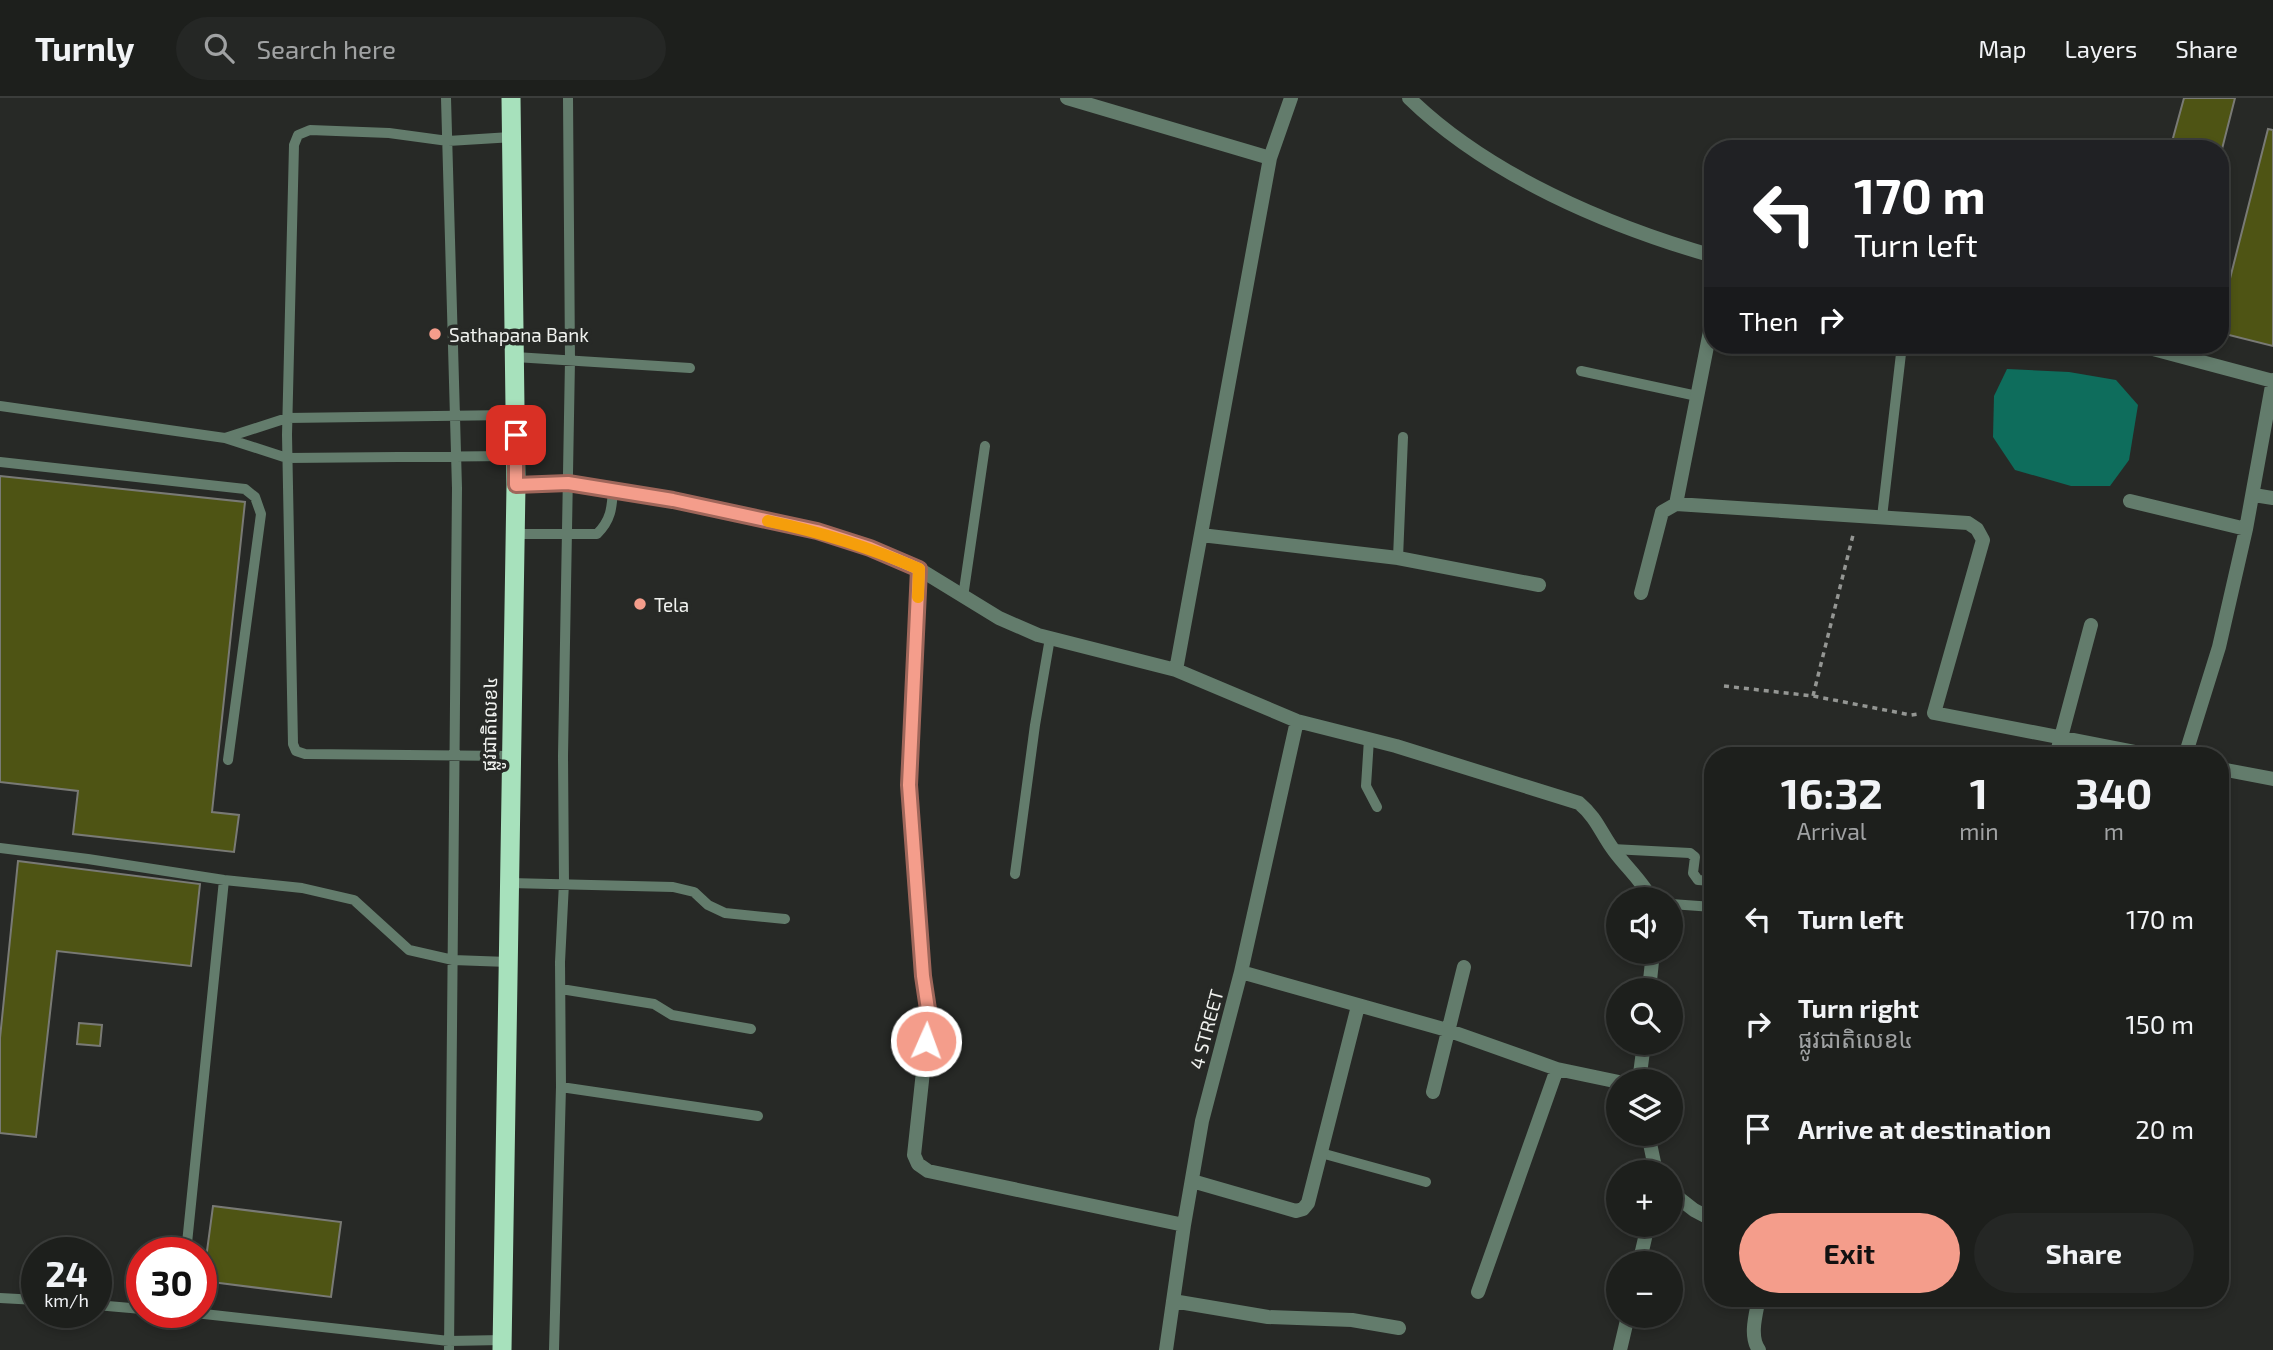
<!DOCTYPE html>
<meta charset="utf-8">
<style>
body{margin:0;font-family:"Exo 2","Noto Sans Khmer",sans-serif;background:#252725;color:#f1f3f6;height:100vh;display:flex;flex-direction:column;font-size:26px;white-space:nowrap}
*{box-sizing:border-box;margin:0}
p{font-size:23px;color:#a0a2a3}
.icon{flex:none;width:38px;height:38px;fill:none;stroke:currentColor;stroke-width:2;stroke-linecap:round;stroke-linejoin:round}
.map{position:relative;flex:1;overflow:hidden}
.details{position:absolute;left:1704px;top:649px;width:525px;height:560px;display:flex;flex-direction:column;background:#1d1f1c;border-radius:28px;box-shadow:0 4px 10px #0003,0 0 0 2px #3b3d3b}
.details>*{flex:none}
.banner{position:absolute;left:1704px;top:42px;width:525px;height:214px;border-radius:28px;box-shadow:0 4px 10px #0003,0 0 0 2px #3b3d3b;background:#202124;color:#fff;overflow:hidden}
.buttons{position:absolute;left:1606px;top:789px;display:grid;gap:14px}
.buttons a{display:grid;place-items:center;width:77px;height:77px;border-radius:50%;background:#1d1f1c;box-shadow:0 4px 10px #0003,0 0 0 2px #3b3d3b;font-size:35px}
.speed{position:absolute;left:21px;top:1139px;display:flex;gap:14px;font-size:35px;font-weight:700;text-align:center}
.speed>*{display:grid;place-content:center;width:91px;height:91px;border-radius:50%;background:#1d1f1c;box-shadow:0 4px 10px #0003,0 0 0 2px #3b3d3b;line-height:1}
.speed small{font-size:18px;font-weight:400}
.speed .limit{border:10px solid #d22;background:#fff;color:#111}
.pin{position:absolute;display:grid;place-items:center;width:60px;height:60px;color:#fff;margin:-30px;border-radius:14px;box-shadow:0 4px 10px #0006}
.me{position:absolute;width:77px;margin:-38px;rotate:2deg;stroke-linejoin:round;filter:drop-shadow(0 0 5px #0008)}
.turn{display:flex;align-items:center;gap:24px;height:147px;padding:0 35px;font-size:32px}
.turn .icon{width:91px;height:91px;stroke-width:2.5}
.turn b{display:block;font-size:49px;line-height:60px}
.then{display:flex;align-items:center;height:66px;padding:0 35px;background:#0003;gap:14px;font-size:26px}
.eta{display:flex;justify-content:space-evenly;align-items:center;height:119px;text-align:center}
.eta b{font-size:42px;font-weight:700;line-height:49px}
.action{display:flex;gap:14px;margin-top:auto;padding:14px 35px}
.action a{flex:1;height:80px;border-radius:42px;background:#f49d8b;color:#111;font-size:28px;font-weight:700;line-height:80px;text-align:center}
.action a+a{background:#252725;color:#f1f3f6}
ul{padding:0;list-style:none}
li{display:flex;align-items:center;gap:21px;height:105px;padding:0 35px}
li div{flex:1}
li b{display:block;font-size:26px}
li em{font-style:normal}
header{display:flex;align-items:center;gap:42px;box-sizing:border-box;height:98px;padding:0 35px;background:#1d1f1c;border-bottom:2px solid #3b3d3b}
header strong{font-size:33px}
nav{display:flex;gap:38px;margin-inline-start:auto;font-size:24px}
.search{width:490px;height:63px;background:#252725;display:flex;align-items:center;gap:18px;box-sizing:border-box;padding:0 24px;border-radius:38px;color:#a0a2a3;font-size:26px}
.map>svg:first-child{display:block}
.water{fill:#0e6d5c}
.building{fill:#4e5414;stroke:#797a75;stroke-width:2}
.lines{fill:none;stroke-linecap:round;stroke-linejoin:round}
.path{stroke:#949693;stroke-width:3.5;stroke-dasharray:5 5;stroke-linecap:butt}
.service{stroke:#637c6c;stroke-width:10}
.minor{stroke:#637c6c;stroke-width:14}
.trunk{stroke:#a7e1bc;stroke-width:19}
.route-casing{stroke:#9f665a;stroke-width:18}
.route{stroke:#f49d8b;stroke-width:12}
.slow{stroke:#f59e0b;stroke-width:12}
.poi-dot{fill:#f49d8b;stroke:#272926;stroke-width:2.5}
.labels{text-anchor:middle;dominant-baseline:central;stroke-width:7;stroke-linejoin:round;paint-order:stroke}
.poi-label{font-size:19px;fill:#f0f2ef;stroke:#272926;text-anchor:start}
.street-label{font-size:19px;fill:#f0f2ef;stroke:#272926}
</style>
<header>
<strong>Turnly</strong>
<div class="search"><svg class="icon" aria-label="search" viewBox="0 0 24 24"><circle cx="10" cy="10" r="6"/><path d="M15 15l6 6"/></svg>Search here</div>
<nav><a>Map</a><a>Layers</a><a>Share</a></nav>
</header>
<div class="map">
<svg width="2273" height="1252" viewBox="0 0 2273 1252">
<rect width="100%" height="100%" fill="#272926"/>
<path class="water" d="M 2007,271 L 2069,274 L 2116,282 L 2138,307 L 2129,362 L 2110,388 L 2071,388 L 2015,372 L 1993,339 L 1994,298 Z"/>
<path class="building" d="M 2184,0 L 2235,0 L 2222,51 L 2170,51 Z
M 2268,31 L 2273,32 L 2273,248 L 2221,235 L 2221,216 Z
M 0,378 L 245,404 L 212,714 L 239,717 L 234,754 L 73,736 L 78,693 L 0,684 Z
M 18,763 L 200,786 L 191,868 L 57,853 L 36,1039 L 0,1035 L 0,940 Z
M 79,925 L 102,927 L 100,948 L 77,946 Z
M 213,1108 L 341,1124 L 331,1199 L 203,1183 Z"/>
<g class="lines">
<path class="path" d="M 1724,588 L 1813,598 L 1911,617 L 1918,616
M 1813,598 L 1854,433"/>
<path class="service" d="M 446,0 L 457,390 L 449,1252
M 515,259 L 690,270
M 1581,273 L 1697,298
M 0,308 L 225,340 L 287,360 L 516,358
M 225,340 L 287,320 L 515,317
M 0,364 L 245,391 L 255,399 L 261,416 L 228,662
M 1882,419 L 1902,247
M 515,436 L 597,436 C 611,422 612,410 613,391
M 1398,460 L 1403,339
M 963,499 L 985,348
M 1369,641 L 1366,688 L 1377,709
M 512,658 L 305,656 L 296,653 L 293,646 L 287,337 L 294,47 L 298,37 L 310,32 L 389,35 L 448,43 L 512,39
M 0,750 L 88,761 L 224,782 L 302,790 L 354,802 L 409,852 L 453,862 L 508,864
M 1612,751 L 1690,755 L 1695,759 L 1693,775 L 1698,782 L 1713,783
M 1015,776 L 1035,627 L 1050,540
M 510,785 L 673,789 L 694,794 L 708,807 L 725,815 L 785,821
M 1671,806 L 1713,809
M 561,891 L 654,906 L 672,917 L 751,931
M 561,989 L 758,1018
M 1321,1055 L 1426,1084
M 186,1155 L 224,782
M 0,1200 L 37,1202
M 96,1207 L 142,1211
M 186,1214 L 449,1243 L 502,1242
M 554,1252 L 561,989 L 560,864 L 564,785 L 563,658 L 570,262 L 568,0"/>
<path class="minor" d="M 1067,0 L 1270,60
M 1409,0 C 1488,77 1608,128 1713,158
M 2138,247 L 2273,283
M 516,387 L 568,385 L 613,391 L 673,402 L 817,433 L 871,450 L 919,471 L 999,520 L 1038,537 L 1176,572 L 1297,623 L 1396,648 L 1579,705 C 1598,721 1601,736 1615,754 C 1627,770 1643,784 1652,802
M 2254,397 L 2273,400
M 2130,403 L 2246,431
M 1676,406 L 1968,425 L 1977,431 L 1983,442 L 1934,615 L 2156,658
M 1201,437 L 1398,460 L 1539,487
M 919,471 L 909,687 L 923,878 L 929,918 L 914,1057 L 918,1066 L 928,1073 L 1184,1127
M 1641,495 L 1662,414 L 1676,406 L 1713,218
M 1176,572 L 1270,60 L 1291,0
M 2056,658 L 2091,527
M 2185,658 L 2219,549 L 2246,431 L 2273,282
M 2221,671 L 2273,681
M 1241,874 L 1447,932 L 1557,971 L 1619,984
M 1649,892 L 1653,854
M 1639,984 L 1644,945
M 1433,994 L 1464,869
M 1648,1036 L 1656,1074
M 1192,1083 L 1296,1113 L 1303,1111 L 1308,1105 L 1358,908
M 1671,1094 L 1694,1112 L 1713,1122
M 1639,1166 L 1648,1127
M 1478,1194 L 1557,971
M 1173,1203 L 1268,1219 L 1352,1222 L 1399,1230
M 1166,1252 L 1184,1127 L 1202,1023 L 1241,874 L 1297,623
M 1620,1252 L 1628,1218
M 1759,1252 C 1749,1238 1756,1216 1759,1200"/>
<path class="trunk" d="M 502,1252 L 516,387 L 511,0"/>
</g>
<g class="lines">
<g class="route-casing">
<path id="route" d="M 516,337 L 516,387 L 568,385 L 673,402 L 817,433 L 870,450 L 919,471 L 909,687 L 923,878 L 929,918 L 926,943"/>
</g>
<use href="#route" class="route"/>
<path class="slow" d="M 768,423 C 821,434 869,449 919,471 L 918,499"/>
</g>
<g class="poi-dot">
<circle cx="435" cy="236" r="7"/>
<circle cx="640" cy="506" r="7"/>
</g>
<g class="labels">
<g class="poi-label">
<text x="449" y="236">Sathapana Bank</text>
<text x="654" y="506">Tela</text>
</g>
<g class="street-label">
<text transform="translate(489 626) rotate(-89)">ផ្លូវជាតិលេខ៤</text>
<text transform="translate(1206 931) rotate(-75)">4 STREET</text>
</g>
</g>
</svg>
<div class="buttons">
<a><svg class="icon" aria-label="sound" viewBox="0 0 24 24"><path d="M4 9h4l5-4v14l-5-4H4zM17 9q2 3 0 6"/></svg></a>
<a><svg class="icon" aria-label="search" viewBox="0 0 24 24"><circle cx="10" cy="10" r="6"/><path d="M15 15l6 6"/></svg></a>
<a><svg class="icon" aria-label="layers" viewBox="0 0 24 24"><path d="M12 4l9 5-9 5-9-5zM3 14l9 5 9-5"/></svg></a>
<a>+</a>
<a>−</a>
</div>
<div class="speed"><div>24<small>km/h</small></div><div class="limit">30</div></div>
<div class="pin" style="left:516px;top:337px;background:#d93025"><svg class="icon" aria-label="arrive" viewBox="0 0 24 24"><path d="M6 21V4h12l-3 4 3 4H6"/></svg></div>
<svg class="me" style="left:926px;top:943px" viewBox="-20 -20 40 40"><circle r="17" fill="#f49d8b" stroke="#fff" stroke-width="3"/><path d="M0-11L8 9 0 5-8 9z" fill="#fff"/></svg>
<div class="banner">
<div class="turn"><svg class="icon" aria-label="left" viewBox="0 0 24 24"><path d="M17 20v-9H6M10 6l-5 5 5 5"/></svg><div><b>170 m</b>Turn left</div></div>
<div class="then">Then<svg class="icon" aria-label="right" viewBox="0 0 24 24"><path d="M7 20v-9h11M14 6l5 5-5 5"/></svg></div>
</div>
<section class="details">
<div class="eta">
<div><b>16:32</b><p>Arrival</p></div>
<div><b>1</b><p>min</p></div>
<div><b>340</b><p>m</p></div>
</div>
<ul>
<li><svg class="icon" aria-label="left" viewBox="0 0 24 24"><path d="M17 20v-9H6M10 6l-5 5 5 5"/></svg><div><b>Turn left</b></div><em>170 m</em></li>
<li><svg class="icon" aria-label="right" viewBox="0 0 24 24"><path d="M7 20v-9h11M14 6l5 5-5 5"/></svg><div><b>Turn right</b><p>ផ្លូវជាតិលេខ៤</p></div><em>150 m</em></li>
<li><svg class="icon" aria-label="arrive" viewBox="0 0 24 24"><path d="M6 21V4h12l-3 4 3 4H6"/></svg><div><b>Arrive at destination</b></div><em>20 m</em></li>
</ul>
<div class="action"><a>Exit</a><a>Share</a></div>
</section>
</div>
